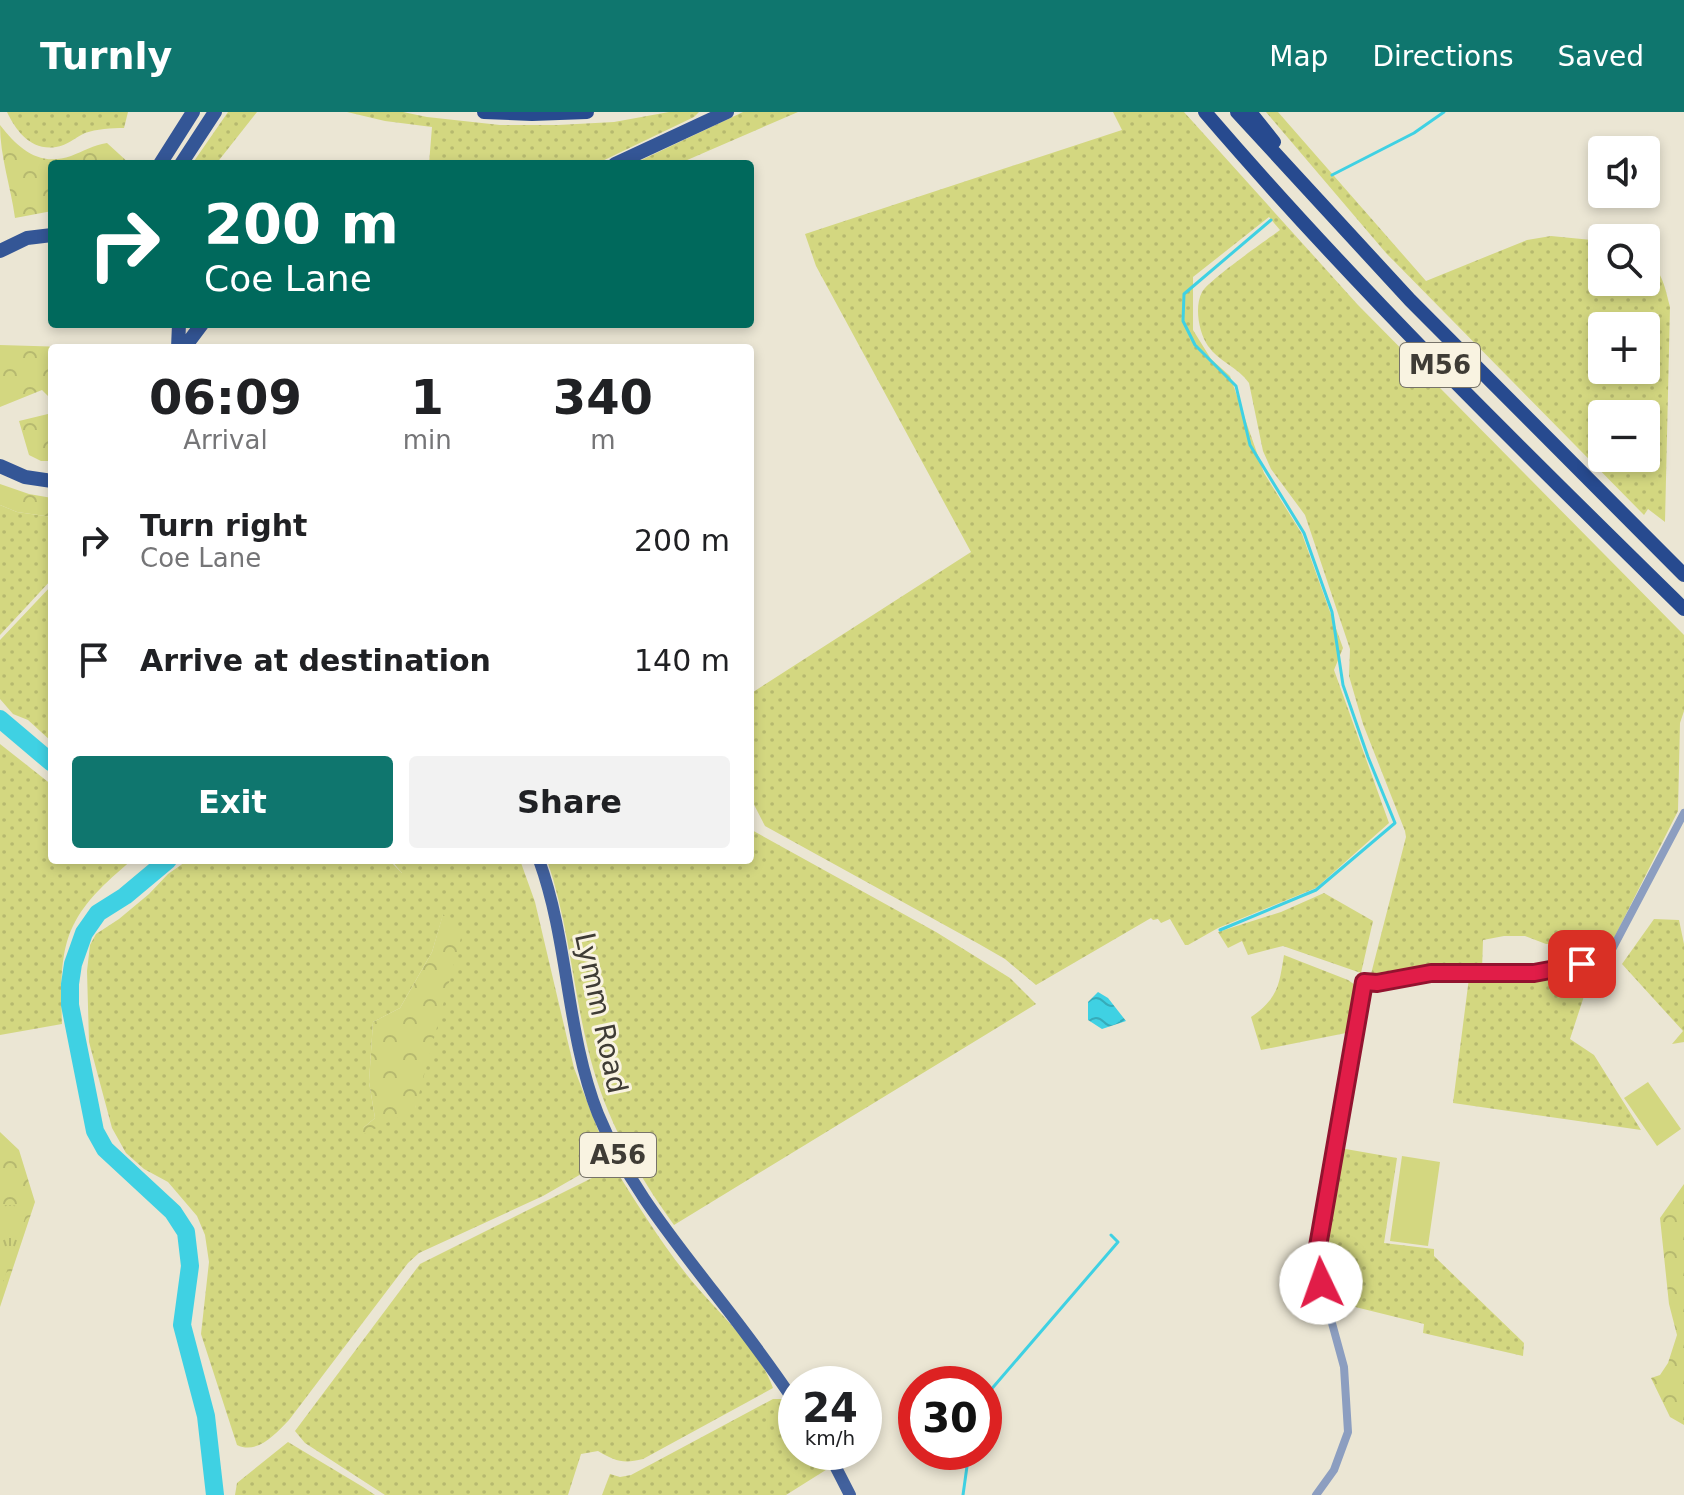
<!DOCTYPE html>
<meta charset="utf-8">
<style>
body{margin:0;font-family:"DejaVu Sans",sans-serif;background:#f2f2f2;color:#202124;height:100vh;display:flex;flex-direction:column;font-size:30px;white-space:nowrap}
*{box-sizing:border-box;margin:0}
p{font-size:26px;color:#757577}
.icon{flex:none;width:44px;height:44px;fill:none;stroke:currentColor;stroke-width:2;stroke-linecap:round;stroke-linejoin:round}
.map{position:relative;flex:1;overflow:hidden}
.details{position:absolute;left:48px;top:232px;width:706px;height:520px;display:flex;flex-direction:column;background:#fff;border-radius:8px;box-shadow:0 4px 12px #0003}
.details>*{flex:none}
.top-card{position:absolute;left:48px;top:48px;width:706px;height:168px;border-radius:8px;box-shadow:0 4px 12px #0003;background:#00695c;color:#fff;overflow:hidden}
.fabs{position:absolute;left:1588px;top:24px;display:grid;gap:16px}
.fabs a{display:grid;place-items:center;width:72px;height:72px;border-radius:8px;background:#fff;box-shadow:0 4px 12px #0003;font-size:40px}
.speed{position:absolute;left:778px;top:1254px;display:flex;gap:16px;font-size:40px;font-weight:700;text-align:center}
.speed>*{display:grid;place-content:center;width:104px;height:104px;border-radius:50%;background:#fff;box-shadow:0 4px 12px #0003;line-height:1}
.speed small{font-size:20px;font-weight:400}
.speed .limit{border:12px solid #d22;background:#fff;color:#111}
.pin{position:absolute;display:grid;place-items:center;width:68px;height:68px;color:#fff;margin:-34px;border-radius:16px;box-shadow:0 4px 12px #0006}
.me{position:absolute;width:88px;margin:-44px;rotate:357deg;stroke-linejoin:round;filter:drop-shadow(0 0 6px #0008)}
.turn{display:flex;align-items:center;gap:28px;height:168px;padding:0 24px;font-size:36px}
.turn .icon{width:104px;height:104px;stroke-width:2.5}
.turn b{display:block;font-size:56px;line-height:68px}
.eta{display:flex;justify-content:space-evenly;align-items:center;height:136px;text-align:center}
.eta b{font-size:48px;font-weight:600;line-height:56px}
.button{display:flex;gap:16px;margin-top:auto;padding:16px 24px}
.button a{flex:1;height:92px;border-radius:8px;background:#0f766e;color:#fff;font-size:32px;font-weight:600;line-height:92px;text-align:center}
.button a+a{background:#f2f2f2;color:#202124}
ul{padding:0;list-style:none}
li{display:flex;align-items:center;gap:24px;height:120px;padding:0 24px}
li div{flex:1}
li b{display:block;font-size:30px}
li em{font-style:normal}
header{display:flex;align-items:center;gap:48px;box-sizing:border-box;height:112px;padding:0 40px;background:#0f766e;color:#fff}
header strong{font-size:38px}
nav{display:flex;gap:44px;margin-inline-start:auto;font-size:28px}
.map>svg:first-child{display:block}
.grass{fill:url(#grass-dots);fill-rule:evenodd}
.forest{fill:url(#forest-crowns)}
.park{fill:url(#park-tufts)}
.pitch{fill:#d3d780}
.water{fill:url(#water-waves)}
.lines{fill:none;stroke-linecap:round;stroke-linejoin:round}
.stream{stroke:#3fd1e3;stroke-width:3}
.river{stroke:#3fd1e3;stroke-width:18}
.minor{stroke:#8c9ec0;stroke-width:8}
.primary{stroke:#42619d;stroke-width:12}
.trunk{stroke:#345696;stroke-width:14}
.motorway{stroke:#274a8f;stroke-width:14}
.route-casing{stroke:#92132f;stroke-width:20}
.route{stroke:#e11d48;stroke-width:14}
.labels{text-anchor:middle;dominant-baseline:central;stroke-width:6;stroke-linejoin:round;paint-order:stroke}
.shield{fill:#f9f3e1;stroke:#777369;stroke-width:2}
.shield-label{font-size:26px;font-weight:bold;fill:#3f3c35}
.street-label{font-size:28px;fill:#3f3c35;stroke:#f9f3e1}
</style>
<header>
<strong>Turnly</strong>
<nav><a>Map</a><a>Directions</a><a>Saved</a></nav>
</header>
<div class="map">
<svg width="1684" height="1383" viewBox="0 0 1684 1383">
<defs>
<pattern id="grass-dots" width="8" height="8" patternUnits="userSpaceOnUse" patternTransform="scale(2)"><rect width="8" height="8" fill="#d3d780"/><path d="M2 2h.1M6 6h.1" fill="none" stroke="#b6b96f" stroke-width="1.8" stroke-linecap="round"/></pattern>
<pattern id="forest-crowns" width="20" height="18" patternUnits="userSpaceOnUse" patternTransform="scale(2)"><rect width="20" height="18" fill="#d3d780"/><path d="M2 6a3 3 0 1 1 6 0M12 15a3 3 0 1 1 6 0" fill="none" stroke="#b6b96f"/></pattern>
<pattern id="park-tufts" width="24" height="20" patternUnits="userSpaceOnUse" patternTransform="scale(2)"><rect width="24" height="20" fill="#d3d780"/><path d="M3 7l-1-3M5 7V3M7 7l1-3M15 17l-1-3M17 17v-4M19 17l1-3" fill="none" stroke="#b6b96f"/></pattern>
<pattern id="water-waves" width="16" height="10" patternUnits="userSpaceOnUse" patternTransform="scale(2)"><rect width="16" height="10" fill="#3fd1e3"/><path d="M0 5q4-4 8 0t8 0" fill="none" stroke="#36abb9"/></pattern>
</defs>
<rect width="100%" height="100%" fill="#ebe6d4"/>
<path class="grass" d="M 7,0 L 128,0 L 124,16 C 112,16 96,17 85,21 C 76,25 66,34 56,35 C 31,39 16,19 7,0 Z
M 228,0 L 257,0 L 216,52 L 192,52 Z
M 347,0 L 403,0 L 427,5 L 500,13 L 558,13 L 614,10 L 669,0 L 699,0 L 694,5 L 596,52 L 429,52 L 432,15 L 385,9 Z
M 743,0 L 798,0 L 678,52 L 633,52 Z
M 1113,0 L 1184,0 L 1358,193 L 1684,523 L 1684,599 L 1680,611 L 1678,699 L 1612,830 L 1546,832 L 1525,824 L 1504,824 L 1483,828 L 1482,858 L 1419,858 L 1376,868 L 1370,866 L 1406,725 L 1405,719 L 1363,612 L 1349,564 L 1350,537 L 1305,403 L 1271,357 L 1263,339 L 1249,271 C 1238,255 1219,250 1208,234 C 1199,221 1194,195 1202,180 C 1210,167 1264,130 1280,118 L 1269,105 L 1193,165 L 1193,218 L 1211,247 L 1230,264 L 1264,361 L 1302,422 L 1343,536 L 1334,558 L 1389,711 L 1316,776 L 1218,816 L 1188,833 L 1185,833 L 1170,807 L 1161,811 L 1158,807 L 1153,808 L 1151,806 L 1036,873 L 1005,847 L 979,832 L 765,714 L 750,685 L 750,582 L 971,440 L 816,154 L 805,122 L 1122,18 Z
M 1266,0 L 1278,0 L 1426,169 L 1527,128 L 1551,124 L 1602,129 L 1602,170 L 1646,170 L 1646,145 C 1662,159 1665,175 1670,195 L 1665,410 L 1648,397 L 1644,403 L 1386,141 ZM 1602,214 L 1646,214 L 1646,258 L 1602,258 ZM 1602,302 L 1646,302 L 1646,346 L 1602,346 Z
M 0,393 L 17,400 L 52,405 L 52,467 L 0,523 Z
M 52,473 L 52,630 L 28,608 L 13,602 L 0,587 L 0,528 Z
M 0,632 L 52,673 L 52,748 L 132,748 C 65,804 59,827 62,912 L 0,923 Z
M 750,717 L 936,820 L 1010,866 L 1036,892 L 674,1113 C 636,1060 606,1007 590,945 C 573,880 569,812 547,748 L 750,748 Z
M 188,748 L 389,748 L 402,761 L 391,748 L 520,748 L 535,790 L 574,956 L 609,1046 L 543,1084 L 419,1141 L 408,1151 L 289,1308 C 276,1321 258,1343 237,1333 L 201,1222 L 209,1150 L 205,1123 L 197,1104 L 168,1070 L 144,1057 L 126,1041 L 112,1016 L 89,930 L 87,859 L 90,833 L 96,822 L 119,807 L 149,782 L 168,762 ZM 443,803 L 415,996 L 363,1016 L 375,1006 L 369,970 L 373,910 L 400,896 L 432,840 Z
M 1324,781 L 1373,809 L 1361,861 L 1283,834 L 1248,843 L 1242,829 L 1228,836 L 1218,820 L 1281,800 Z
M 1654,807 L 1679,808 L 1684,832 L 1684,930 L 1672,932 L 1683,919 L 1622,852 Z
M 1284,843 L 1348,868 L 1358,875 L 1351,920 L 1261,938 L 1251,905 C 1278,886 1279,874 1284,843 Z
M 1600,853 L 1586,878 L 1570,927 L 1594,943 L 1641,1018 L 1453,991 L 1469,866 L 1555,862 Z
M 1340,1036 L 1397,1046 L 1384,1131 L 1434,1137 L 1434,1144 L 1524,1231 L 1523,1244 L 1423,1221 L 1424,1212 L 1331,1189 C 1314,1131 1329,1092 1340,1036 Z
M 614,1055 C 637,1092 660,1129 687,1163 C 715,1199 757,1232 773,1276 L 643,1347 C 623,1352 615,1349 598,1339 L 581,1342 L 568,1383 L 385,1383 L 305,1331 L 295,1319 L 420,1152 Z
M 773,1287 L 783,1287 L 796,1305 L 796,1340 L 819,1340 L 829,1356 L 786,1383 L 602,1383 L 610,1362 L 620,1365 L 631,1363 Z
M 288,1330 L 363,1375 L 375,1383 L 235,1383 L 237,1371 Z"/>
<path class="forest" d="M 0,13 C 19,37 39,55 71,44 C 84,39 93,33 107,31 L 130,52 L 52,52 L 52,99 L 15,106 C 11,75 0,45 0,13 Z
M 0,233 L 101,236 L 52,236 L 52,288 L 42,278 L 0,295 Z
M 52,301 L 52,349 L 41,349 L 29,343 L 19,309 Z
M 0,372 L 29,382 L 52,386 L 52,405 L 17,400 L 0,393 Z
M 443,802 L 462,822 L 415,997 L 360,1024 L 363,1016 L 375,1006 L 369,970 L 373,910 L 400,896 L 432,840 Z
M 0,1020 L 19,1038 L 35,1090 L 0,1195 Z
M 1684,1072 L 1684,1313 L 1670,1305 L 1651,1266 L 1660,1263 L 1668,1251 L 1677,1223 L 1669,1192 L 1660,1106 Z"/>
<path class="park" d="M 0,1093 L 29,1094 L 0,1179 Z"/>
<path class="pitch" d="M 1648,970 L 1681,1017 L 1657,1034 L 1624,986 Z
M 1402,1044 L 1440,1050 L 1428,1134 L 1390,1129 Z"/>
<path class="water" d="M 1098,880 L 1108,886 L 1126,909 L 1102,917 L 1088,908 L 1088,890 Z"/>
<g class="lines">
<path class="stream" d="M 1332,63 L 1414,21 L 1444,0
M 1220,818 L 1316,778 L 1395,711 L 1368,645 L 1343,573 L 1332,500 L 1304,421 L 1250,333 L 1236,274 L 1195,233 L 1183,209 L 1184,182 L 1271,108
M 984,1289 L 989,1280 L 1118,1130 L 1111,1123
M 963,1383 L 969,1340"/>
<path class="river" d="M 0,607 L 52,651
M 168,748 L 125,784 L 98,801 L 84,821 L 73,852 L 70,872 L 70,893 L 95,1019 L 105,1037 L 173,1100 L 186,1120 L 190,1154 L 182,1213 L 206,1304 L 215,1383"/>
<path class="minor" d="M 1316,1383 L 1334,1358 L 1348,1320 L 1344,1255 L 1321,1171 L 1317,1140 L 1364,870 L 1377,871 L 1431,861 L 1534,861 L 1607,847 L 1684,701"/>
<path class="primary" d="M 539,748 C 569,830 566,921 598,1002 C 625,1068 670,1123 713,1179 C 742,1216 770,1253 796,1292
M 828,1340 L 850,1383"/>
<path class="trunk" d="M 160,52 L 193,0
M 181,52 L 215,0
M 615,52 L 727,0
M 0,139 L 27,126 L 52,123
M 178,236 L 179,212
M 184,236 L 202,212
M 0,354 L 25,365 L 52,369"/>
<path class="motorway" d="M 484,0 L 532,2 L 587,0
M 1205,0 C 1355,175 1520,336 1684,497
M 1237,0 L 1410,188 L 1684,463
M 1250,0 L 1274,30"/>
</g>
<g class="lines">
<g class="route-casing">
<path id="route" d="M 1321,1171 L 1317,1140 L 1364,870 L 1377,871 L 1431,861 L 1534,861 L 1582,852"/>
</g>
<use href="#route" class="route"/>
</g>
<g class="labels">
<g class="shield">
<rect x="1400" y="231" width="80" height="44" rx="6"/>
<rect x="580" y="1021" width="76" height="44" rx="6"/>
</g>
<g class="shield-label">
<text x="1440" y="253">M56</text>
<text x="618" y="1043">A56</text>
</g>
<g class="street-label">
<text transform="translate(601 901) rotate(78)">Lymm Road</text>
</g>
</g>
</svg>
<div class="fabs">
<a><svg class="icon" aria-label="sound" viewBox="0 0 24 24"><path d="M4 9h4l5-4v14l-5-4H4zM17 9q2 3 0 6"/></svg></a>
<a><svg class="icon" aria-label="search" viewBox="0 0 24 24"><circle cx="10" cy="10" r="6"/><path d="M15 15l6 6"/></svg></a>
<a>+</a>
<a>−</a>
</div>
<div class="speed"><div>24<small>km/h</small></div><div class="limit">30</div></div>
<div class="pin" style="left:1582px;top:852px;background:#d93025"><svg class="icon" aria-label="arrive" viewBox="0 0 24 24"><path d="M6 21V4h12l-3 4 3 4H6"/></svg></div>
<svg class="me" style="left:1321px;top:1171px" viewBox="-20 -20 40 40"><circle r="19" fill="#fff"/><path d="M0-13L10 11 0 6-10 11z" fill="#e11d48"/></svg>
<div class="top-card">
<div class="turn"><svg class="icon" aria-label="right" viewBox="0 0 24 24"><path d="M7 20v-9h11M14 6l5 5-5 5"/></svg><div><b>200 m</b>Coe Lane</div></div>
</div>
<section class="details">
<div class="eta">
<div><b>06:09</b><p>Arrival</p></div>
<div><b>1</b><p>min</p></div>
<div><b>340</b><p>m</p></div>
</div>
<ul>
<li><svg class="icon" aria-label="right" viewBox="0 0 24 24"><path d="M7 20v-9h11M14 6l5 5-5 5"/></svg><div><b>Turn right</b><p>Coe Lane</p></div><em>200 m</em></li>
<li><svg class="icon" aria-label="arrive" viewBox="0 0 24 24"><path d="M6 21V4h12l-3 4 3 4H6"/></svg><div><b>Arrive at destination</b></div><em>140 m</em></li>
</ul>
<div class="button"><a>Exit</a><a>Share</a></div>
</section>
</div>
